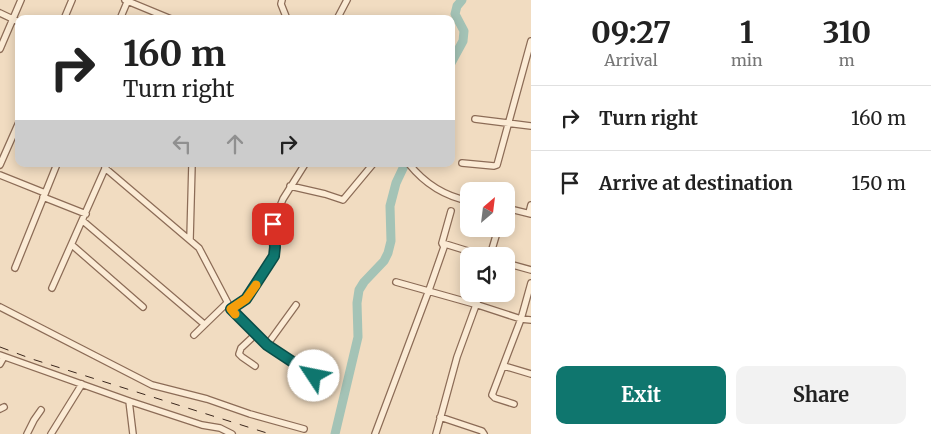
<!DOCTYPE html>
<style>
body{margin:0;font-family:Merriweather,serif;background:#f2f2f2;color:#222;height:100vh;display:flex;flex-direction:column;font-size:19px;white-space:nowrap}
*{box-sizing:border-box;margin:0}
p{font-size:16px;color:#767676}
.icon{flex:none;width:28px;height:28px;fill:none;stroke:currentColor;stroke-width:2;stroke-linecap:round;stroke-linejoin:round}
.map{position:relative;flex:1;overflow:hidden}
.drawer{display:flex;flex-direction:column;background:#fff;width:400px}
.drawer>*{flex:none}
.banner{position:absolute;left:15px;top:15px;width:440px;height:152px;border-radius:10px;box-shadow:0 2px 12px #0003;background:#fff;color:#222;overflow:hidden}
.needle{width:32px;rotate:28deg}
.buttons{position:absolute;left:460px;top:182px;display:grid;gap:10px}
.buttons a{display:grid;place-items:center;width:55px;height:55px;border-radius:10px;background:#fff;box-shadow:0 2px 12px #0003;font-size:25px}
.pin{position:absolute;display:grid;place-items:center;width:42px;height:42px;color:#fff;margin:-21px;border-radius:10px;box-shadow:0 2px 8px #0006}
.me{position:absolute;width:55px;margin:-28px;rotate:304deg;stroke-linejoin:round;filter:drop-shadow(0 0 4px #0008)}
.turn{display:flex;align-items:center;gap:18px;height:105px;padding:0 25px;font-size:22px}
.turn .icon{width:65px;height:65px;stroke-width:2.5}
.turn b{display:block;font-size:35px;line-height:42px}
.lanes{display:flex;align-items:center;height:48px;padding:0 25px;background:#0003;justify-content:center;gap:25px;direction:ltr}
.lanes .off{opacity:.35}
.eta{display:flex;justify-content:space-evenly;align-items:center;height:85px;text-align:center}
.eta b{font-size:30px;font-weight:700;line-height:35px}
.primary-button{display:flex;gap:10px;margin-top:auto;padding:10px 25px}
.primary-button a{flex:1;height:58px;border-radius:10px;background:#0f766e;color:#fff;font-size:20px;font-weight:700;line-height:58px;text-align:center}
.primary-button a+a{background:#f2f2f2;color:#222}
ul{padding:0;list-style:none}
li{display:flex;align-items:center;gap:15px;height:65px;padding:0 25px;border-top:1px solid #e0e0e0}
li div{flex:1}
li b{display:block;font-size:19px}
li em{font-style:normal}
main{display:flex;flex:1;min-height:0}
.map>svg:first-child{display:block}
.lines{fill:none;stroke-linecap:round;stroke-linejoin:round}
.river{stroke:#a4c3b6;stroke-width:9}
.street-casing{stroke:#8c6c57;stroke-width:8}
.street{stroke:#fbebd5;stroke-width:5.5}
.rail{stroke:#3b271d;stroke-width:1;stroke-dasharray:9 9;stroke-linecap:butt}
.route-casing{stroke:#0a4d48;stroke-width:12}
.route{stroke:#0f766e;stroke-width:9}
.slow{stroke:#f59e0b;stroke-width:9}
</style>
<main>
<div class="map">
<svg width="531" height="434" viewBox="0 0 531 434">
<rect width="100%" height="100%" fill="#f1dcc1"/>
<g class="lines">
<path class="river" d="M 451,63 L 463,41 L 464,31 L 455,14 L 457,6 L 462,0
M 335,434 L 358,337 L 357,303 L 359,290 L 364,282 L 384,261 L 388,253 L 391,241 L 390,206 L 396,183 L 405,164"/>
<g class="street-casing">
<path id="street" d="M 125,0 L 171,19
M 282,0 L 281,4 L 287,19
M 0,13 L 19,22
M 64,19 L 72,0
M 120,19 L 128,0
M 337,19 L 347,0
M 0,49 L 21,0
M 475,119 L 531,126
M 462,163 L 494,166 L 497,165 L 531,41
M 409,164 C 425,184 444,196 469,201
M 0,165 L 19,122
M 105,168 L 199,248 L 231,309 L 267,345 L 314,376
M 0,175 L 45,193
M 290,186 L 325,194 L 343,200 L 373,164
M 43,197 L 86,214
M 506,208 L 531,214
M 529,213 L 531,205
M 83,221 L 204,324
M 190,239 L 192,164
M 442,243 L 484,256
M 72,245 L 143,307
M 490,256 L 498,229
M 506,263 L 531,270
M 15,268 L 57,164
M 396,282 L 478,305 L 521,319 L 531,320
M 52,288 L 107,164
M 0,307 L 152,385 L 207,399 L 250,414 L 304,429
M 231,309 L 246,299 L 274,256 L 275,247 L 273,224 L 276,216 L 283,199 L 305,164
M 194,335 L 227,303
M 267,345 L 296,305
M 0,355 L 129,401 L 202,425 L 220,428 L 232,434
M 0,364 L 4,357
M 255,366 L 242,357 L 239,354 L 241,348 L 256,334
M 504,366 L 531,374
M 129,401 L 133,434
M 514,404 L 495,398 L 492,395 L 521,319 L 531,283
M 0,409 L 4,407
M 440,417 L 482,431 L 484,434
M 27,434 L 34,420 L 41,410
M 51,434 L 82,384
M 375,434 L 429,290 L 444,247 L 442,243 L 451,211
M 436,434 L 457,357 L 480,294"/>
</g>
<use href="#street" class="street"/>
<path class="rail" d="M 0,347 L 32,359 L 270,434"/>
</g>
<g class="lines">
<g class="route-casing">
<path id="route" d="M 273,224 L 275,247 L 274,256 L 246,299 L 231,309 L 267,345 L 314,376"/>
</g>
<use href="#route" class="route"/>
<path class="slow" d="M 235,314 L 231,309 L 246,299 L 256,285"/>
</g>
</svg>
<div class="buttons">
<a><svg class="needle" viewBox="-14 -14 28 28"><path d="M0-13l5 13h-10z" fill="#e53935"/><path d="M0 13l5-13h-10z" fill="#767676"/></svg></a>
<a><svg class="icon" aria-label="sound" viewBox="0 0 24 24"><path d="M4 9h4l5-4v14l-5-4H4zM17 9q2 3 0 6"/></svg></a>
</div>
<div class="pin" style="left:273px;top:224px;background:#d93025"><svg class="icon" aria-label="arrive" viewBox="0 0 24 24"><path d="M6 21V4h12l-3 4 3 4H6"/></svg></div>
<svg class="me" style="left:314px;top:376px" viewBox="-20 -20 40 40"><circle r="19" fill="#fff"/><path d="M0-13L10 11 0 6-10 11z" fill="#0f766e"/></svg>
<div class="banner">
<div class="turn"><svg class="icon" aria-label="right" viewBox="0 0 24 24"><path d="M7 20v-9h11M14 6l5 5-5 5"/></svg><div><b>160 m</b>Turn right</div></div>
<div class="lanes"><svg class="icon off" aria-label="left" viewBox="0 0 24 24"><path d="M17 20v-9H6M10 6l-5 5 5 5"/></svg><svg class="icon off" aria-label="ahead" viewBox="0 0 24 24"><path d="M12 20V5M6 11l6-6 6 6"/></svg><svg class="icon" aria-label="right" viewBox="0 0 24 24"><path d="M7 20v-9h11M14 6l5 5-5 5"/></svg></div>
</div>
</div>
<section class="drawer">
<div class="eta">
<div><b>09:27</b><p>Arrival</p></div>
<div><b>1</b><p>min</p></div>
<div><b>310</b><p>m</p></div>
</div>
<ul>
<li><svg class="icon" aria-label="right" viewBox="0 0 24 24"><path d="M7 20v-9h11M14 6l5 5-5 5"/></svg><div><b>Turn right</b></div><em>160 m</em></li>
<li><svg class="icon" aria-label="arrive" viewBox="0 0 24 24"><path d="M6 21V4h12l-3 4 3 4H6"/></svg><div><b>Arrive at destination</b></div><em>150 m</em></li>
</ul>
<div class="primary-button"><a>Exit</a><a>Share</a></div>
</section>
</main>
